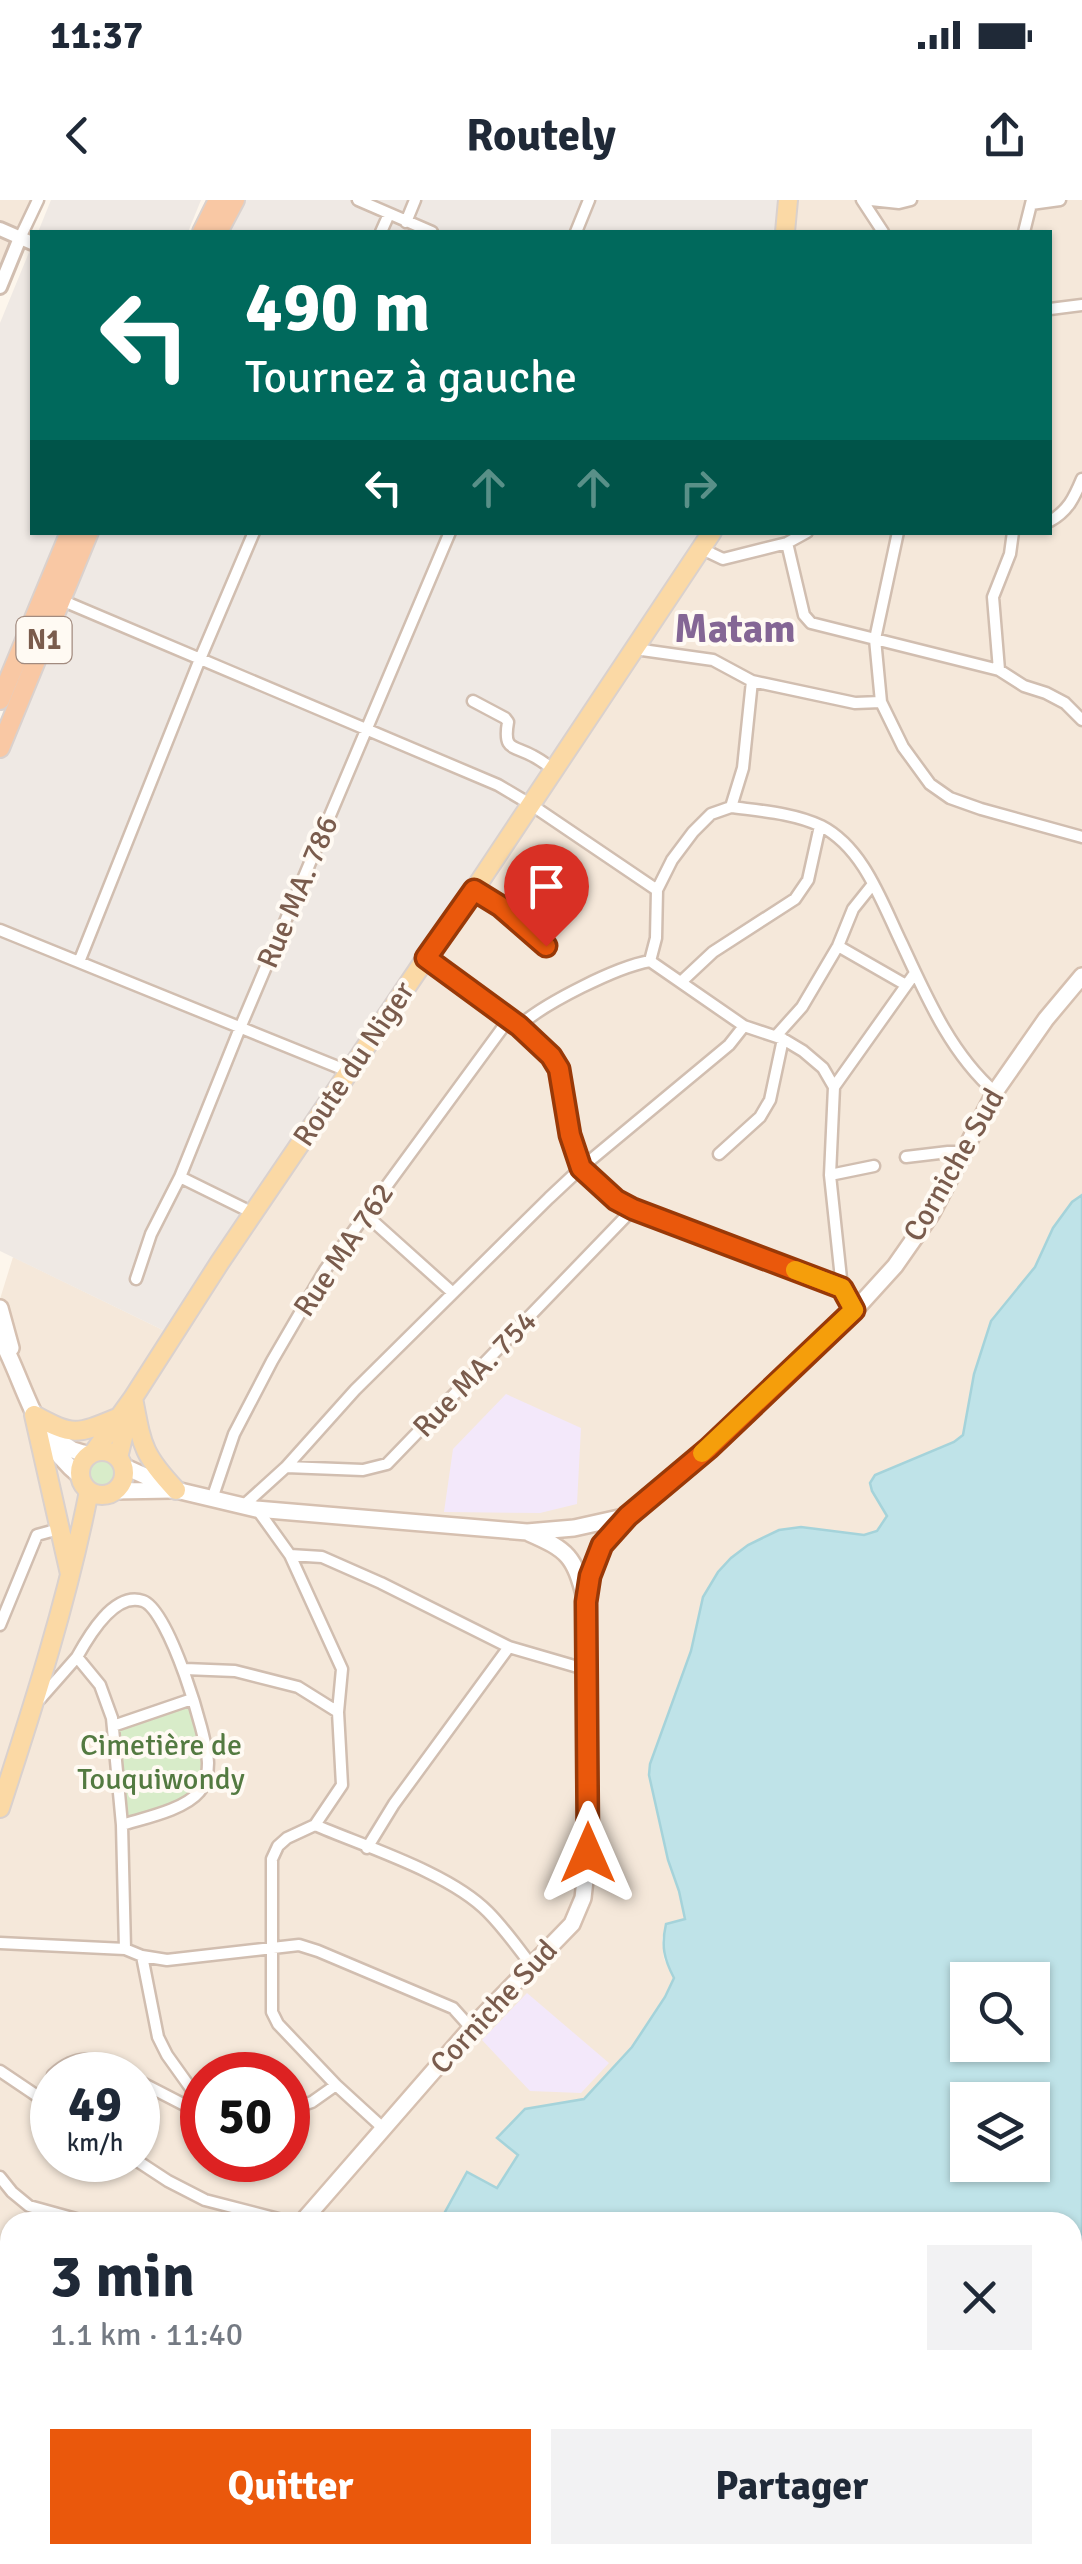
<!DOCTYPE html>
<html lang="fr">
<meta charset="utf-8">
<style>
body{margin:0;font-family:Signika,sans-serif;background:#f2f2f3;color:#1f2937;height:100vh;display:flex;flex-direction:column;font-size:38px;white-space:nowrap}
*{box-sizing:border-box;margin:0}
p{font-size:32px;color:#747a83}
.icon{flex:none;width:55px;height:55px;fill:none;stroke:currentColor;stroke-width:2;stroke-linecap:round;stroke-linejoin:round}
.map{position:relative;flex:1;overflow:hidden}
.sheet{position:absolute;left:0px;top:2012px;width:1082px;height:352px;display:flex;flex-direction:column;background:#fff;border-radius:30px 30px 0 0;box-shadow:0 2px 8px #0004}
.sheet>*{flex:none}
.guide{position:absolute;left:30px;top:30px;width:1022px;height:305px;border-radius:0px;box-shadow:0 2px 8px #0004;background:#00695c;color:#fff;overflow:hidden}
.fabs{position:absolute;left:950px;top:1762px;display:grid;gap:20px}
.fabs a{display:grid;place-items:center;width:100px;height:100px;border-radius:0px;background:#fff;box-shadow:0 2px 8px #0004;font-size:50px}
.speed{position:absolute;left:30px;top:1852px;display:flex;gap:20px;font-size:50px;font-weight:700;text-align:center}
.speed>*{display:grid;place-content:center;width:130px;height:130px;border-radius:50%;background:#fff;box-shadow:0 2px 8px #0004;line-height:1}
.speed small{font-size:25px;font-weight:400}
.speed .limit{border:15px solid #d22;background:#fff;color:#111}
.pin{position:absolute;display:grid;place-items:center;width:85px;height:85px;color:#fff;margin:-102px -42px;border-radius:50% 50% 50% 0;rotate:-45deg;box-shadow:0 0 10px #0007}
.pin .icon{rotate:45deg}
.me{position:absolute;width:110px;margin:-55px;rotate:0deg;stroke-linejoin:round;filter:drop-shadow(0 0 8px #0008)}
.turn{display:flex;align-items:center;gap:35px;height:210px;padding:0 50px;font-size:45px}
.turn .icon{width:130px;height:130px;stroke-width:2.5}
.turn b{display:block;font-size:70px;line-height:85px}
.lanes{display:flex;align-items:center;height:95px;padding:0 50px;background:#0003;justify-content:center;gap:50px;direction:ltr}
.lanes .off{opacity:.35}
.round{display:grid;place-items:center;flex:none;width:105px;height:105px;border-radius:0px;background:#f2f2f3}
.summary{display:flex;align-items:center;justify-content:space-between;height:170px;padding:0 50px}
h1{font-size:60px;font-weight:800;line-height:75px}
.action{display:flex;gap:20px;margin-top:auto;padding:20px 50px}
.action a{flex:1;height:115px;border-radius:0px;background:#ea580c;color:#fff;font-size:40px;font-weight:800;line-height:115px;text-align:center}
.action a+a{background:#f2f2f3;color:#1f2937}
.status{display:flex;justify-content:space-between;align-items:center;height:70px;padding:0 50px;background:#fff;direction:ltr}
.status svg{height:28px;fill:currentColor}
header{display:flex;justify-content:space-between;align-items:center;height:130px;padding:0 50px;background:#fff;font-size:45px;font-weight:800}
.map>svg:first-child{display:block}
.residential{fill:#f5e8da;fill-rule:evenodd}
.industrial{fill:#efe9e4}
.education{fill:#f3e8fa}
.green{fill:#d8ecc9}
.water{fill:#bfe3e8;stroke:#a5d3da;stroke-width:2.5;fill-rule:evenodd}
.lines{fill:none;stroke-linecap:round;stroke-linejoin:round}
.minor-casing{stroke:#d1beb0;stroke-width:15}
.tertiary-casing{stroke:#d1beb0;stroke-width:18}
.secondary-casing{stroke:#d6c0b0;stroke-width:20}
.primary-casing{stroke:#dad1cd;stroke-width:22}
.trunk-casing{stroke:#dad1cd;stroke-width:22}
.minor{stroke:#fff;stroke-width:10}
.tertiary{stroke:#fff;stroke-width:12}
.secondary{stroke:#fff;stroke-width:15}
.primary{stroke:#fbd9a5;stroke-width:18}
.trunk{stroke:#f9c8a4;stroke-width:18}
.route-casing{stroke:#983908;stroke-width:25}
.route{stroke:#ea580c;stroke-width:18}
.slow{stroke:#f59e0b;stroke-width:18}
.labels{text-anchor:middle;dominant-baseline:central;stroke-width:8;stroke-linejoin:round;paint-order:stroke}
.shield{fill:#fffaf3;stroke:#a28b7f;stroke-width:2.5}
.shield-label{font-size:28px;font-weight:bold;fill:#7a5c4d}
.street-label{font-size:30px;fill:#7a5c4d;stroke:#fffaf3}
.park-label{font-size:30px;fill:#537a41;stroke:#fffaf3}
.district-label{font-size:40px;font-weight:bold;fill:#846695;stroke:#fffaf3}
</style>
<div class="status"><b>11:37</b><svg viewBox="0 0 49 12"><path d="M0 12V9h3v3zM5 12V6h3v6zM10 12V3h3v9zM15 12V0h3v12zM26 1h20v11H26zM47 4h2v5h-2z"/></svg></div>
<header><svg class="icon" aria-label="back" viewBox="0 0 24 24"><path d="M15 5l-7 7 7 7"/></svg>Routely<svg class="icon" aria-label="share" viewBox="0 0 24 24"><path d="M12 15V3M7 8l5-5 5 5M5 13v7h14v-7"/></svg></header>
<div class="map">
<svg width="1082" height="2364" viewBox="0 0 1082 2364">
<rect width="100%" height="100%" fill="#fdf6ec"/>
<path class="residential" d="M 0,0 L 35,0 L 0,80 Z
M 788,0 L 1082,0 L 1082,995 L 1072,1002 L 1043,1047 L 1035,1067 L 991,1121 L 974,1174 L 963,1235 L 954,1242 L 875,1275 L 872,1291 L 887,1316 L 877,1331 L 864,1335 L 801,1327 L 748,1345 L 718,1372 L 703,1397 L 691,1451 L 650,1564 L 649,1575 L 668,1660 L 679,1691 L 685,1720 L 666,1724 L 662,1739 L 664,1759 L 674,1778 L 665,1797 L 632,1847 L 584,1900 L 552,1904 L 497,1938 L 518,1955 L 497,1988 L 447,2022 L 10,2022 L 10,2355 L 321,2355 L 322,2364 L 0,2364 L 0,1099 L 13,1057 L 173,1135 L 712,333 L 1050,332 L 1050,32 L 785,32 ZM 52,1875 L 138,1875 L 138,1960 L 52,1960 ZM 202,1875 L 288,1875 L 288,1960 L 202,1960 Z"/>
<path class="industrial" d="M 51,0 L 201,0 L 188,32 L 38,32 Z
M 241,0 L 788,0 L 785,32 L 227,32 Z
M 32,45 L 32,332 L 63,333 L 0,484 L 0,123 Z
M 95,333 L 712,333 L 173,1135 L 0,1051 L 0,555 Z"/>
<path class="education" d="M 506,1194 L 581,1228 L 577,1304 L 540,1313 L 444,1312 L 453,1249 Z
M 527,1793 L 609,1863 L 581,1893 L 530,1891 L 482,1840 Z"/>
<path class="green" d="M83 1273a19 19 0 1 1 38 0a19 19 0 1 1-38 0Z
M 189,1503 L 206,1562 L 207,1580 L 184,1601 L 124,1622 L 116,1527 Z"/>
<path class="water" d="M 1082,995 L 1082,2364 L 322,2364 L 321,2355 L 1072,2355 L 1072,2022 L 447,2022 L 445,2012 L 467,1972 L 497,1988 L 518,1955 L 497,1938 L 525,1909 L 584,1899 L 632,1847 L 665,1797 L 674,1778 C 664,1759 661,1746 666,1724 L 685,1719 L 679,1691 L 668,1660 L 649,1575 L 650,1564 L 691,1451 L 703,1397 L 718,1372 L 731,1358 L 748,1345 L 779,1330 L 801,1327 L 864,1335 L 877,1331 L 887,1316 L 872,1291 L 870,1283 L 875,1275 L 954,1242 L 963,1235 L 974,1174 L 991,1121 L 1035,1067 L 1053,1028 L 1072,1002 ZM 968,1780 L 1032,1780 L 1032,1845 L 968,1845 ZM 968,1900 L 1032,1900 L 1032,1965 L 968,1965 Z"/>
<g class="lines">
<g class="minor-casing">
<path id="minor" d="M 358,0 L 432,32
M 862,0 L 883,32
M 871,0 L 899,3 L 911,0
M 1031,4 L 1060,0
M 406,22 L 415,0
M 381,32 L 389,14
M 576,32 L 589,0
M 1024,32 L 1032,0
M 20,38 L 38,0
M 1050,109 L 1082,105
M 1050,321 C 1068,311 1074,298 1082,279
M 898,332 L 875,439 L 881,502 L 903,547 L 930,584 L 950,598 L 981,609 L 1082,637
M 787,343 L 804,415 L 811,423 L 999,470 L 1024,486 L 1046,493 L 1065,503 L 1082,520
M 702,349 L 723,359 L 787,343 L 807,332
M 61,400 L 498,585 L 530,604 L 657,690
M 635,449 L 713,460 L 752,481 L 855,503 L 881,502
M 999,470 L 993,397 L 1010,354 L 1013,332
M 473,501 L 505,518 L 508,522 C 503,551 513,545 533,556 C 541,560 547,565 554,570
M 731,607 C 761,611 794,613 821,626 C 864,648 882,703 902,744 C 926,796 951,854 995,892
M 474,690 L 500,707 L 546,746
M 0,730 L 350,872
M 838,746 L 906,785
M 426,758 L 519,826 L 551,856 L 559,869 L 570,935 L 581,968 L 617,999 L 633,1009 L 842,1088
M 650,761 L 656,738 L 657,690 L 672,660 L 693,632 L 711,614 L 731,607 L 743,568 L 752,481
M 79,762 L 200,459 L 254,332
M 681,782 L 713,752 L 795,699 L 808,680 L 820,626
M 519,826 C 545,803 616,767 650,761 L 744,826 L 783,839 L 803,851 L 823,868 L 834,887 L 830,975 L 842,1088 L 855,1110
M 776,836 L 802,807 L 838,746 L 853,709 L 873,684
M 834,887 L 915,773
M 719,954 L 760,917 L 770,900 L 783,839
M 906,957 L 948,952 L 965,952
M 830,975 L 874,966
M 253,1013 L 180,977 L 240,828 L 450,332
M 365,1014 L 453,1093
M 136,1079 L 151,1034 L 180,977
M 286,1267 L 363,1270 L 387,1264 L 633,1009
M 212,1299 L 234,1234 L 272,1161 L 325,1070 L 509,819
M 243,1306 L 286,1267 L 355,1190 L 549,998 L 581,968 L 729,845 L 744,826
M 257,1309 L 290,1355 L 342,1469 L 338,1512 L 342,1585 L 315,1625 L 287,1638 L 278,1646 L 272,1659 L 272,1812 L 278,1824 L 336,1885 L 383,1928
M 290,1355 L 322,1357 L 381,1383 L 509,1447 L 588,1470
M 0,1425 L 37,1335 L 59,1329
M 77,1457 C 88,1437 114,1391 143,1401 C 169,1410 207,1535 208,1563 C 208,1573 206,1584 199,1592 C 184,1610 144,1618 122,1625
M 185,1469 L 235,1471 L 298,1487 L 338,1512
M 40,1499 L 77,1457 L 100,1485 L 112,1518 L 122,1625 L 125,1749
M 113,1526 L 192,1499
M 315,1625 C 366,1647 450,1673 488,1712 C 504,1728 518,1748 532,1766
M 367,1648 L 394,1604 L 509,1447
M 0,1743 L 125,1749 L 142,1756 L 167,1760 L 299,1745 L 318,1751 L 453,1808 L 471,1828
M 142,1756 L 158,1837 L 167,1855 L 202,1904
M 0,1871 L 52,1906
M 53,1875 C 80,1850 99,1860 127,1875
M 138,1881 L 202,1914
M 288,1910 L 312,1902 L 336,1885
M 136,1960 L 168,1981 L 205,2000 L 290,2022
M 0,1977 L 12,1992 L 29,2006 L 87,2022
M 0,2130 L 10,2132
M 0,2228 L 10,2234
M 0,2303 L 10,2306
M 40,2355 L 41,2364
M 156,2355 L 183,2364"/>
</g>
<g class="tertiary-casing">
<path id="tertiary" d="M 0,29 L 32,43
M 0,87 L 20,38"/>
</g>
<g class="secondary-casing">
<path id="secondary" d="M 0,1108 L 11,1148
M 0,1137 C 25,1184 36,1242 80,1276
M 48,1234 L 73,1250 L 89,1255
M 123,1266 L 176,1290 L 256,1309 L 527,1332 L 574,1328 L 628,1316
M 115,1291 L 172,1290
M 529,1333 C 568,1350 574,1356 585,1398
M 302,2022 L 471,1828 L 572,1724 L 583,1698 L 588,1653 L 586,1402 L 590,1376 L 603,1345 L 628,1316 L 709,1248 L 766,1195 L 855,1110 L 895,1066 L 932,1013 L 995,892 L 1046,819 L 1082,776
M 217,2364 L 217,2355"/>
</g>
<g class="primary-casing">
<path id="primary" d="M 785,32 L 788,0
M 133,1198 C 142,1245 142,1254 176,1290
M 34,1215 L 70,1374
M 34,1215 C 73,1236 76,1235 117,1218
M80 1273a22 22 0 1 1 44 0a22 22 0 1 1-44 0Z
M 94,1252 L 133,1198 L 220,1062 L 426,758 L 474,690 L 712,332
M 118,1258 L 130,1208
M 0,1608 C 34,1504 68,1398 89,1291"/>
</g>
<g class="trunk-casing">
<path id="trunk" d="M 202,32 L 218,0
M 218,32 L 235,0
M 0,500 L 70,332
M 0,548 L 89,332"/>
</g>
<use href="#minor" class="minor"/>
<use href="#tertiary" class="tertiary"/>
<use href="#secondary" class="secondary"/>
<use href="#primary" class="primary"/>
<use href="#trunk" class="trunk"/>
</g>
<g class="lines">
<g class="route-casing">
<path id="route" d="M 546,746 L 500,706 L 474,690 L 426,758 L 519,826 L 551,856 L 559,869 L 570,935 L 581,968 L 616,1000 L 633,1009 L 842,1088 L 854,1110 L 709,1248 L 628,1316 L 602,1345 L 590,1376 L 586,1402 L 588,1653"/>
</g>
<use href="#route" class="route"/>
<path class="slow" d="M 702,1253 L 854,1110 L 842,1088 L 795,1070"/>
</g>
<g class="labels">
<rect class="shield" x="16.5" y="417" width="55" height="46" rx="8"/>
<g class="shield-label">
<text x="44" y="440">N1</text>
</g>
<g class="street-label">
<text transform="translate(298 692) rotate(-67)">Rue MA. 786</text>
<text transform="translate(354 864) rotate(-56)">Route du Niger</text>
<text transform="translate(954 965) rotate(-60)">Corniche Sud</text>
<text transform="translate(344 1050) rotate(-56)">Rue MA 762</text>
<text transform="translate(475 1174) rotate(-46)">Rue MA. 754</text>
<text transform="translate(494 1807) rotate(-47)">Corniche Sud</text>
</g>
<g class="park-label">
<text x="161" y="1545">Cimetière de<tspan x="161" dy="34">Touquiwondy</tspan></text>
</g>
<g class="district-label">
<text x="735" y="429">Matam</text>
</g>
</g>
</svg>
<div class="fabs">
<a><svg class="icon" aria-label="search" viewBox="0 0 24 24"><circle cx="10" cy="10" r="6"/><path d="M15 15l6 6"/></svg></a>
<a><svg class="icon" aria-label="layers" viewBox="0 0 24 24"><path d="M12 4l9 5-9 5-9-5zM3 14l9 5 9-5"/></svg></a>
</div>
<div class="speed"><div>49<small>km/h</small></div><div class="limit">50</div></div>
<div class="pin" style="left:546px;top:746px;background:#d93025"><svg class="icon" aria-label="arrive" viewBox="0 0 24 24"><path d="M6 21V4h12l-3 4 3 4H6"/></svg></div>
<svg class="me" style="left:588px;top:1653px" viewBox="-20 -20 40 40"><path d="M0-17L14 15 0 8-14 15z" fill="#ea580c" stroke="#fff" stroke-width="4"/></svg>
<div class="guide">
<div class="turn"><svg class="icon" aria-label="left" viewBox="0 0 24 24"><path d="M17 20v-9H6M10 6l-5 5 5 5"/></svg><div><b>490 m</b>Tournez à gauche</div></div>
<div class="lanes"><svg class="icon" aria-label="left" viewBox="0 0 24 24"><path d="M17 20v-9H6M10 6l-5 5 5 5"/></svg><svg class="icon off" aria-label="ahead" viewBox="0 0 24 24"><path d="M12 20V5M6 11l6-6 6 6"/></svg><svg class="icon off" aria-label="ahead" viewBox="0 0 24 24"><path d="M12 20V5M6 11l6-6 6 6"/></svg><svg class="icon off" aria-label="right" viewBox="0 0 24 24"><path d="M7 20v-9h11M14 6l5 5-5 5"/></svg></div>
</div>
<section class="sheet">
<div class="summary"><div><h1>3 min</h1><p>1.1 km · 11:40</p></div><a class="round"><svg class="icon" aria-label="close" viewBox="0 0 24 24"><path d="M6 6l12 12M18 6L6 18"/></svg></a></div>
<div class="action"><a>Quitter</a><a>Partager</a></div>
</section>
</div>
